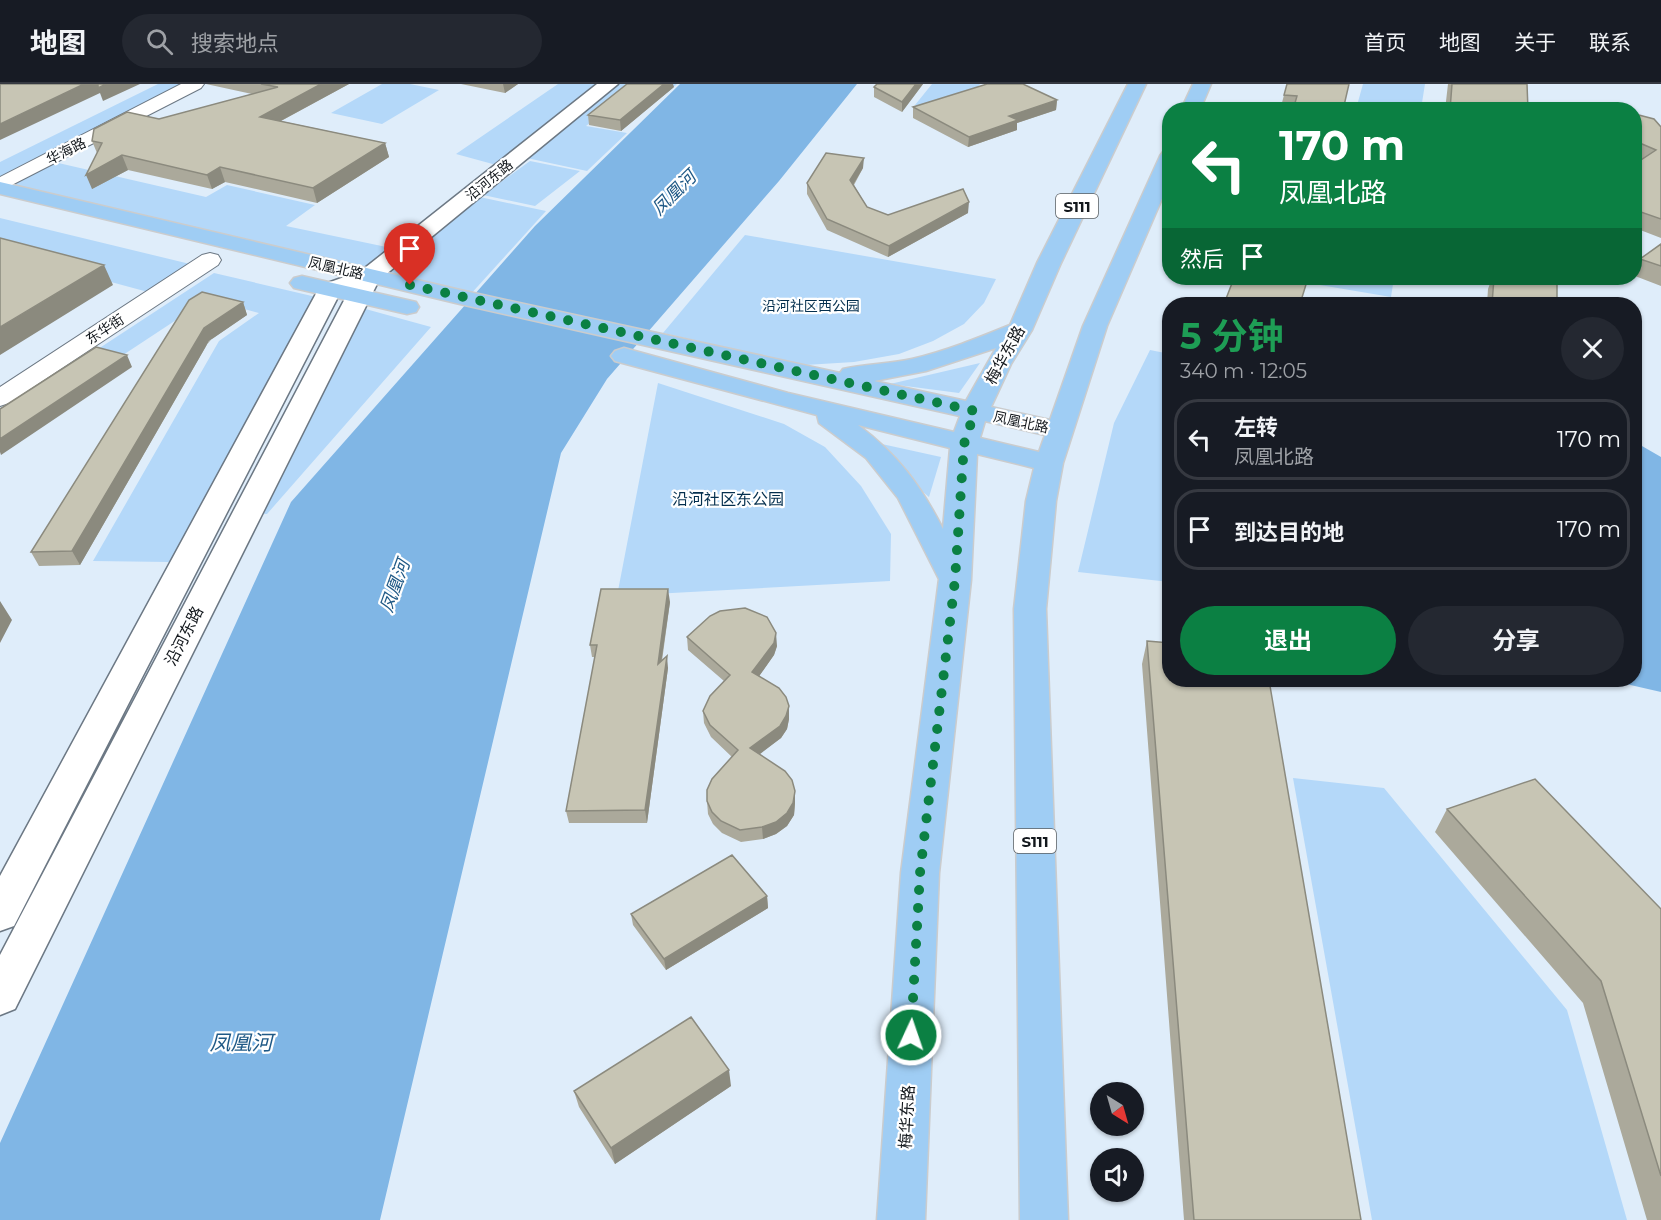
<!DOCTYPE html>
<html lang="zh">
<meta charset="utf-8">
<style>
body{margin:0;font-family:Montserrat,"Noto Sans SC",sans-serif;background:#242831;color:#f1f3f6;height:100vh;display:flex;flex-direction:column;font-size:22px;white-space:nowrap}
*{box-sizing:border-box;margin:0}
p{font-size:20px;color:#9ea1a6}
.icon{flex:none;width:33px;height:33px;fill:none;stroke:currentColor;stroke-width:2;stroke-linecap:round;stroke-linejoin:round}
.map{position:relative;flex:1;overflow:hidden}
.drawer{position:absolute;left:1162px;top:213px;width:480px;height:390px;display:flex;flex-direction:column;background:#171b24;border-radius:24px;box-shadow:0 2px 4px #0004}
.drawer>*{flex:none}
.top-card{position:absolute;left:1162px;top:18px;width:480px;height:183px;border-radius:24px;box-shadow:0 2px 4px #0004;background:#0b8043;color:#fff;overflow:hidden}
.needle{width:39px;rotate:143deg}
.fabs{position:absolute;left:1090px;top:998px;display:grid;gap:12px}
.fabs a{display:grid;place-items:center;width:54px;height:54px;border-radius:50%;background:#171b24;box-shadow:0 2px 4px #0004;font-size:30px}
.pin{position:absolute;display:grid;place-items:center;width:51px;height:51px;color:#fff;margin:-62px -26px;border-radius:50% 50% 50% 0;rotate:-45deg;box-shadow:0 0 6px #0007}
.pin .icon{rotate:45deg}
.me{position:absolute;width:66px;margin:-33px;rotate:3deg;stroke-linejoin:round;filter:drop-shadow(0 0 4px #0008)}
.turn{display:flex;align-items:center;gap:21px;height:126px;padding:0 18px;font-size:27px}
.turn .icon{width:78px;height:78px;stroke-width:2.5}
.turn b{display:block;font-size:42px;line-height:51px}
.then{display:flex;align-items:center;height:57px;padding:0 18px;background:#0003;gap:12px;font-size:22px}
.round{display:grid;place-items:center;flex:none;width:63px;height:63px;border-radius:32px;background:#242831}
.headline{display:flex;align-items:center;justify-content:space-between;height:102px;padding:0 18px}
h1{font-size:36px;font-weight:700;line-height:45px;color:#1e9e55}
.action{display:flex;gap:12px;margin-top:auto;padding:12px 18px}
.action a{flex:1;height:69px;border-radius:36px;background:#0b8043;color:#fff;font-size:24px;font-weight:700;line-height:69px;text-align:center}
.action a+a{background:#242831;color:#f1f3f6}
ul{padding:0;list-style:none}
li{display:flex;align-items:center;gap:18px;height:81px;margin:0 12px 9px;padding:0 6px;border:3px solid #363941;border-radius:24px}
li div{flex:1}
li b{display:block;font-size:22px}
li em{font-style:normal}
header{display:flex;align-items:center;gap:36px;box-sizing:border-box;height:84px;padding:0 30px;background:#171b24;border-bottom:2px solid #363941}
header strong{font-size:28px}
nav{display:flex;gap:33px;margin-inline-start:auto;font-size:21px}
.search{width:420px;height:54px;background:#242831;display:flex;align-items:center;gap:15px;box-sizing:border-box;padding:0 21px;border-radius:33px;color:#9ea1a6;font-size:22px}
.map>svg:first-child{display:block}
.green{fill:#b4d8f9}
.water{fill:#80b6e5}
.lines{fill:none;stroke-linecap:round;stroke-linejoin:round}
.minor-casing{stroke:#6c7884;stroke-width:2}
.tertiary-casing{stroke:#6c7884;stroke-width:3}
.primary-casing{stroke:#cbcccd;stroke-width:3}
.minor{fill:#fff;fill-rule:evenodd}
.tertiary{fill:#fff;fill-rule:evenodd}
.primary{fill:#9fcdf4;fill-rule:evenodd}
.wall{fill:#aba99b}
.shaded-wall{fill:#8b8a7e}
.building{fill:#c7c5b4;stroke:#8b8a7e;stroke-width:1.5}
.route{stroke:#0b8043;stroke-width:10;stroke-dasharray:0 18}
.labels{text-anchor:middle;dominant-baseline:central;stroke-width:4.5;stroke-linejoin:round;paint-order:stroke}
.far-street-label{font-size:14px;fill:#12171c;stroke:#fff}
.far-park-label{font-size:14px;fill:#042f4e;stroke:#fff}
.shield{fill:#fff;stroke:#595d60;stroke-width:1.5}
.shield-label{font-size:15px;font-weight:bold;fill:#12171c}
.street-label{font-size:16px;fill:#12171c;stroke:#fff}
.park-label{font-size:16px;fill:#042f4e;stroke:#fff}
.water-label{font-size:18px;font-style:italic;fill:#1f5986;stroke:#fff}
.near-water-label{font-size:21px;font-style:italic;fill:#1f5986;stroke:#fff}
</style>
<header>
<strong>地图</strong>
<div class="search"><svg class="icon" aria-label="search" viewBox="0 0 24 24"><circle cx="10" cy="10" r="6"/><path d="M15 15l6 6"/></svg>搜索地点</div>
<nav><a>首页</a><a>地图</a><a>关于</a><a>联系</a></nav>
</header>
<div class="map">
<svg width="1661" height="1136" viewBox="0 0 1661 1136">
<rect width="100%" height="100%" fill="#dfedfa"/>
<path class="green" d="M 158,0 L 190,0 L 0,98 L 0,78 Z
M 382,0 L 410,0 L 439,6 L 382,40 L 331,29 Z
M 558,0 L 602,0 L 500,82 L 456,70 Z
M 616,0 L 677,0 L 667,9 L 633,4 L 586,42 L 627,49 L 587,87 L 522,73 Z
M 932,0 L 980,0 C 962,24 943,25 915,21 Z
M 1363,0 L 1425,0 L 1421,25 L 1356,25 Z
M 530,77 L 580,87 L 535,122 L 483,111 Z
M 54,78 L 206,113 L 227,101 L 315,121 L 286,142 L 396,165 L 366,188 L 5,102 Z
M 475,112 L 546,127 L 469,212 L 376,190 Z
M 0,134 L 190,180 L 148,208 L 0,168 Z
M 745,151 L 996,195 L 984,219 L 964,240 L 933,257 L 899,270 L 854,278 L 805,281 L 663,249 Z
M 214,189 L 329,216 L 169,478 L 93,477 L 219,257 L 259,229 L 208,215 L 120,273 L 95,267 Z
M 1316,194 L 1394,194 L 1391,213 L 1314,200 Z
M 351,221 L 431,243 L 267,430 L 236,429 Z
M 1150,266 L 1170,270 L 1170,498 L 1078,488 L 1114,339 Z
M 980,279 L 959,309 L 890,300 Z
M 658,299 L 784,340 L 825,363 L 861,402 L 891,450 L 890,497 L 617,512 Z
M 859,355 L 941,373 L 929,413 Z
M 1293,694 L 1384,704 L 1567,926 L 1627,1136 L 1372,1136 Z"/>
<path class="water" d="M 680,0 L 857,0 L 779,97 L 607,295 L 561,369 L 380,1136 L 0,1136 L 0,1059 L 291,418 L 535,142 Z
M 1635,358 L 1661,373 L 1661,608 L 1613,597 L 1635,596 Z"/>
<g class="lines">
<g class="minor-casing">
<path id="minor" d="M 181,0 L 204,0 L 201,4 L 0,107 L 0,93 Z
M 210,169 L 218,171 L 221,176 L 218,181 L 9,319 L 0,322 L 0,303 L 202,171 Z"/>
</g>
<g class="tertiary-casing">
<path id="tertiary" d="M 597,0 L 618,0 L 379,196 L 15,925 L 0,931 L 0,871 L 349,207 L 339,211 L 14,842 L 0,847 L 0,792 L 318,206 L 322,201 L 361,187 Z"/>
</g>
<g class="primary-casing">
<path id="primary" d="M 1128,0 L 1146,0 L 1061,179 L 1032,246 L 1011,280 L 991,323 L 1050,336 L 1083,242 L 1160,72 L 1163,68 L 1170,66 L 1170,96 L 1107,242 L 1063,379 L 1056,417 L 1046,525 L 1068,1136 L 1020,1136 L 1014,525 L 1026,417 L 1034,384 L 977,370 L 971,496 L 939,789 L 925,1136 L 877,1136 L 901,789 L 939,495 L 898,414 L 866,374 L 819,339 L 817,331 L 615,277 L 611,272 L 615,267 L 624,264 L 788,309 L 954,348 L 960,332 L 460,220 L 0,110 L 0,98 L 460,206 L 840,289 L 843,285 C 865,280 889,280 912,275 C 946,267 978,254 1010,241 L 1037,179 ZM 996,264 L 966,317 L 874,297 L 926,287 ZM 985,337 L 1045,351 L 1039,368 L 980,354 ZM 858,341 L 950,364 L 943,445 C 920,400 898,371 858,341 Z
M 1193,0 L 1211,0 L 1200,26 L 1181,26 Z
M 302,192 L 416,218 L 419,223 L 416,228 L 407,230 L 294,204 L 290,199 L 294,194 Z"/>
</g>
<use href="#minor" class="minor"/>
<use href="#tertiary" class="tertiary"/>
<use href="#primary" class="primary"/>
</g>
<path class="wall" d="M 206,0 L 349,0 L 281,37 L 385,59 L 389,73 L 317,119 L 225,98 L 212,105 L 128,86 L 92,105 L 97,69 L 92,57 L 159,35 L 252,10 Z
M 461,0 L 518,0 L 505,9 Z
M 877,0 L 923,0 L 902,28 L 874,13 L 874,3 Z
M 1287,0 L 1343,26 L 1280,26 Z
M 1448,0 L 1527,0 L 1528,26 L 1445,26 Z
M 674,3 L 621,47 L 589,41 L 588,31 Z
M 1057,16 L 1056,26 L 1017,39 L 1017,46 L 968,63 L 913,34 L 913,23 Z
M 1635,30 L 1661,43 L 1661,154 L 1635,144 L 1635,80 L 1640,77 L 1635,75 Z
M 863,84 L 854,101 L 867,123 L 888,131 L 968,129 L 888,173 L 827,146 L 807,110 L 807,99 Z
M 1661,160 L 1661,202 L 1635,192 L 1635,185 L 1640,175 Z
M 1492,194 L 1527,194 L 1557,220 L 1487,220 L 1488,205 Z
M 243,218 L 247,231 L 209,257 L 80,481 L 39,482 L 31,468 Z
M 670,518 L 662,577 L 668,584 L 647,739 L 569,739 L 566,727 L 595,573 L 592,573 L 590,561 Z
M 687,553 L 777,562 L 774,571 L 759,592 L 789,622 L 789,635 L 787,645 L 781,654 L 759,670 L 795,707 L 795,719 L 794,731 L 787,742 L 776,750 L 763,755 L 741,758 L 722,749 L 713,740 L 708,730 L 707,717 L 732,673 L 711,653 L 704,639 L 703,627 L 724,597 L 688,566 Z
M 1147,557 L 1361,1136 L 1184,1136 L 1142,580 Z
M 1486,596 L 1513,596 L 1510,601 Z
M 1447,725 L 1661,825 L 1661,1136 L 1647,1136 L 1583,919 L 1435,748 Z
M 767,812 L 768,824 L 666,886 L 633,841 L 631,830 Z
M 731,1002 L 615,1080 L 579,1023 L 574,1007 Z"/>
<path class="shaded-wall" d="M 84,0 L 140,0 L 103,17 L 100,9 L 0,56 L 0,40 Z
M 321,0 L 349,0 L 264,46 L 260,33 Z
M 503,0 L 518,0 L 505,9 Z
M 664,0 L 673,0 L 674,3 L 621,47 L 620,36 Z
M 916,0 L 923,0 L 902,28 L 902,18 Z
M 1057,16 L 1056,26 L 1017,39 L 1017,46 L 968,63 L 969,53 L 1009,32 Z
M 385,59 L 389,73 L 317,119 L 313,104 Z
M 122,71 L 128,86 L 92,105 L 86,91 Z
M 864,74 L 863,84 L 850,106 L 850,96 Z
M 220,83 L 225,98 L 212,105 L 207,91 Z
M 969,118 L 968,129 L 888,173 L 889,162 Z
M 104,181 L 113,201 L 0,271 L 0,243 Z
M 243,218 L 247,231 L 209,257 L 80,481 L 72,467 L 204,244 Z
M 127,271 L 132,283 L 1,371 L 0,368 L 0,355 Z
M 668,505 L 670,518 L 659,593 L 658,580 Z
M 0,517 L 12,536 L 0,559 Z
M 776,549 L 777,562 L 774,571 L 753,601 L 752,588 Z
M 667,572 L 668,584 L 647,739 L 645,726 Z
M 789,622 L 789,635 L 787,645 L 781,654 L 751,677 L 750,664 Z
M 795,707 L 795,719 L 794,731 L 787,742 L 776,750 L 763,755 L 762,743 Z
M 767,812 L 768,824 L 666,886 L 664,875 Z
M 729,986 L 731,1002 L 615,1080 L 611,1064 Z"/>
<path class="building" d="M 0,0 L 84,0 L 0,40 Z
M 98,0 L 106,0 L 98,4 Z
M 261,0 L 321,0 L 260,33 L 385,59 L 313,104 L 220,83 L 207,91 L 122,71 L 86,91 L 102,59 L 92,57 L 94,45 L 127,28 L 159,35 L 278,3 Z
M 627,0 L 664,0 L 620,36 L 588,31 Z
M 877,0 L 916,0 L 902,18 L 874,3 Z
M 987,0 L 1023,0 L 1057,16 L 1009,32 L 1018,36 L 969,53 L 913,23 Z
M 1287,0 L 1349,0 L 1343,26 L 1293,26 L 1297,12 L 1284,11 Z
M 1452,0 L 1527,0 L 1528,26 L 1450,26 Z
M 1635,30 L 1654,35 L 1661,43 L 1661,135 L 1635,126 L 1635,80 L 1656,66 L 1635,57 Z
M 826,69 L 864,74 L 850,96 L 867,123 L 888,131 L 963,105 L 969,118 L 889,162 L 827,135 L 807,99 Z
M 0,154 L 104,181 L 0,243 Z
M 1661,160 L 1661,182 L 1640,175 Z
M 1234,194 L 1308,194 L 1300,220 L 1224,220 Z
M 1494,194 L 1527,194 L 1557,199 L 1557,220 L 1492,220 Z
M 202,208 L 243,218 L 204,244 L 72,467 L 31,468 L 189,216 Z
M 96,263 L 127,271 L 0,355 L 0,325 Z
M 601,505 L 668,505 L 658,580 L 667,572 L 645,726 L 566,727 L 597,561 L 590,561 Z
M 745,524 L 767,533 L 776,549 L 774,559 L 752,588 L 779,604 L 786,613 L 789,622 L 786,632 L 780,642 L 750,664 L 785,687 L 792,696 L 795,707 L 793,719 L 787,729 L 776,738 L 762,743 L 740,746 L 721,737 L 712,728 L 707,717 L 707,706 L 712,695 L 738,666 L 710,641 L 703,627 L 710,612 L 730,591 L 687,553 L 710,532 L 720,527 Z
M 1147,557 L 1170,559 L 1170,596 L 1269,596 L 1361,1136 L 1194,1136 Z
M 1535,695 L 1661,825 L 1661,1092 L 1601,897 L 1447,725 Z
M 732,771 L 767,812 L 664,875 L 631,830 Z
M 691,933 L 729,986 L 611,1064 L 574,1007 Z"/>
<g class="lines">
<path class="route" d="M 410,201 L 975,327 L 964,360 L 955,496 L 920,789 L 911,951"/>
</g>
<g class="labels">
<g class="far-street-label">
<text transform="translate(66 67) rotate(-27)">华海路</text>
<text transform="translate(489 96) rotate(-39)">沿河东路</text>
<text transform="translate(336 184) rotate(13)">凤凰北路</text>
<text transform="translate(105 245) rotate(-33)">东华街</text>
<text transform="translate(1021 338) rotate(12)">凤凰北路</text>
</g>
<g class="far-park-label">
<text x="811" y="222">沿河社区西公园</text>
</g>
<g class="shield">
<rect x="1056" y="110" width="42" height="24" rx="4.5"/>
<rect x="1014" y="745" width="42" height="24" rx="4.5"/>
</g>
<g class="shield-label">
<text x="1077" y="122">S111</text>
<text x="1035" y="757">S111</text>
</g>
<g class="street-label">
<text transform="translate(1005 271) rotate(-61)">梅华东路</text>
<text transform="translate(184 552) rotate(-63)">沿河东路</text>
<text transform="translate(907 1033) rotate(-87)">梅华东路</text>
</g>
<g class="park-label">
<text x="728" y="415">沿河社区东公园</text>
</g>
<g class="water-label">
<text transform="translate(674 109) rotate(-45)">凤凰河</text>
<text transform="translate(395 502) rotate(-70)">凤凰河</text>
</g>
<g class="near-water-label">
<text x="241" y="958">凤凰河</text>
</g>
</g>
</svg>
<div class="fabs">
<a><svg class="needle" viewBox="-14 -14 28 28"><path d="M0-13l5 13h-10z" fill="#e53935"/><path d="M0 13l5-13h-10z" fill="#9ea1a6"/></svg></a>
<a><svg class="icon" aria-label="sound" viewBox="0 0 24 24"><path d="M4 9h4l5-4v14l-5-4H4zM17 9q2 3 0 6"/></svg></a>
</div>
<div class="pin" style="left:410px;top:201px;background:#d93025"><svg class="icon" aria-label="arrive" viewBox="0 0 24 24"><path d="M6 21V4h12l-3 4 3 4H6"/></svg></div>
<svg class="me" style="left:911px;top:951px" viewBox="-20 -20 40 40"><circle r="17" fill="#0b8043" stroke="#fff" stroke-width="3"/><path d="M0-11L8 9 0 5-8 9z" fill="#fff"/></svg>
<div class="top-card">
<div class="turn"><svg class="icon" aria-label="left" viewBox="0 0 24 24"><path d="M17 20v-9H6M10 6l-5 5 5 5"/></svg><div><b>170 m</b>凤凰北路</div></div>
<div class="then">然后<svg class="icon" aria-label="arrive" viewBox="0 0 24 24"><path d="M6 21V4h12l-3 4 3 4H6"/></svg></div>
</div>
<section class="drawer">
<div class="headline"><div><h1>5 分钟</h1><p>340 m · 12:05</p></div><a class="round"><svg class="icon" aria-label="close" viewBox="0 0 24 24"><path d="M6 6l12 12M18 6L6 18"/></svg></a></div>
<ul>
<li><svg class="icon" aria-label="left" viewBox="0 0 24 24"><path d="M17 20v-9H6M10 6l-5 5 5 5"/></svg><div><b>左转</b><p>凤凰北路</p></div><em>170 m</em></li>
<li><svg class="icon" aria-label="arrive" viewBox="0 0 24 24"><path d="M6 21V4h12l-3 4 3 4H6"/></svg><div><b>到达目的地</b></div><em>170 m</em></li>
</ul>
<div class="action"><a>退出</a><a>分享</a></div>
</section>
</div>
